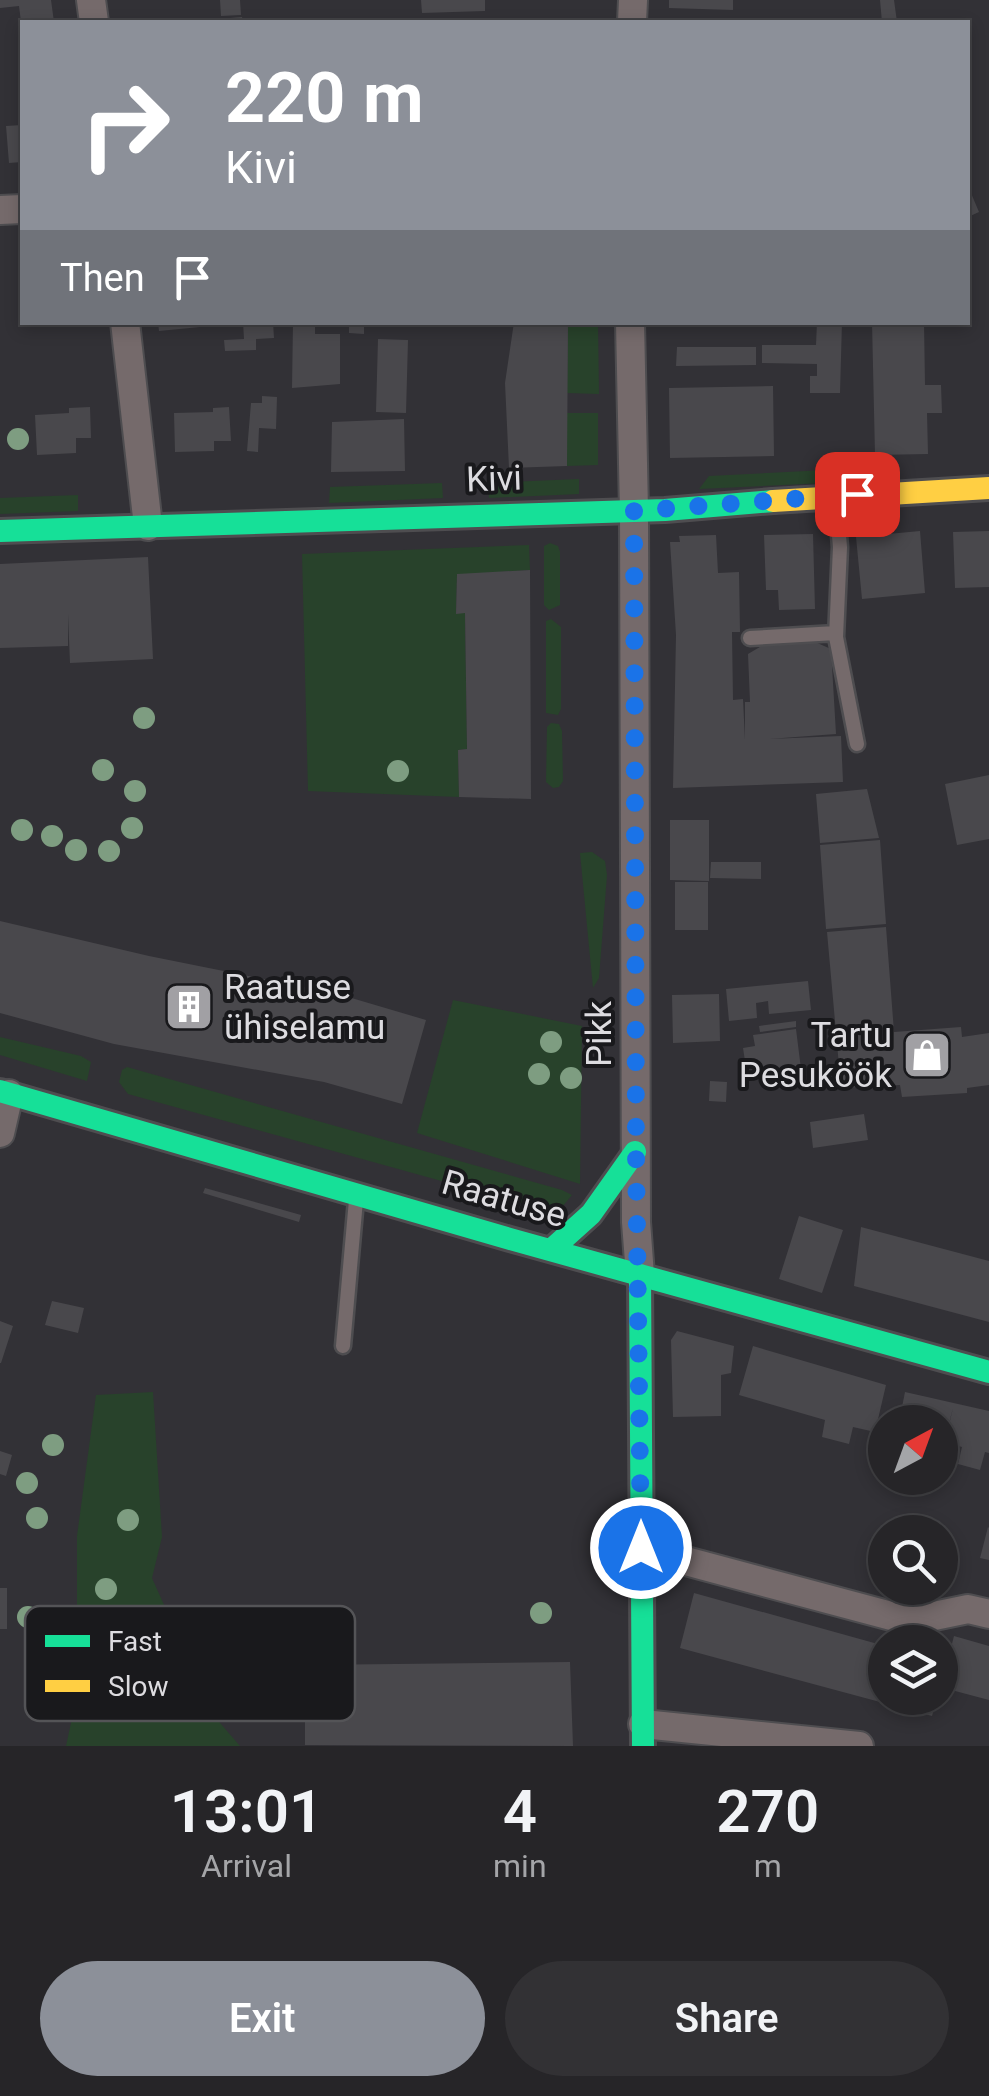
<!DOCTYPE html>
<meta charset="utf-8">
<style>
body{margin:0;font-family:Roboto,sans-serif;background:#323134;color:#f1f3f6;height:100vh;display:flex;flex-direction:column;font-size:38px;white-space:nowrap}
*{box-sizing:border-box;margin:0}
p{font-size:32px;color:#a4a5a8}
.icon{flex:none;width:55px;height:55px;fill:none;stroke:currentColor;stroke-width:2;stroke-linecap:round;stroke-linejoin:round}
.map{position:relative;height:1746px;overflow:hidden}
.panel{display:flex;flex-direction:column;background:#262528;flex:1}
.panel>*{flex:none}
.top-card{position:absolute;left:20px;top:20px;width:950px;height:305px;border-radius:0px;box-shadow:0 5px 15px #0003,0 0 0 2px #424245;background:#8c9099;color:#fff;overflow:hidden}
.needle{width:65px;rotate:41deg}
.controls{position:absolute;left:868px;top:1405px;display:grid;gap:20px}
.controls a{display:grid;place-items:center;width:90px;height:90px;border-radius:50%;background:#262528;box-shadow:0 5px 15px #0003,0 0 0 2px #424245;font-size:50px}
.pin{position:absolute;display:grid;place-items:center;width:85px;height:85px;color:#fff;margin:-42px;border-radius:20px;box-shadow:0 5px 15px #0006}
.me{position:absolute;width:110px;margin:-55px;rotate:0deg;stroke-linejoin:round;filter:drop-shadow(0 0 8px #0008)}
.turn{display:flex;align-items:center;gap:35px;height:210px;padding:0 40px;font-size:45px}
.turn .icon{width:130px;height:130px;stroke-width:2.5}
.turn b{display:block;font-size:70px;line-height:85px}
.then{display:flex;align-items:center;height:95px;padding:0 40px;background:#0003;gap:20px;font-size:38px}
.eta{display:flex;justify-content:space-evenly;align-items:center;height:170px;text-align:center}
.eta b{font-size:60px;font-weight:600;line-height:70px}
.action{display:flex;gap:20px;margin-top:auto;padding:20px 40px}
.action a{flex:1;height:115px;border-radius:60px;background:#8c9099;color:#fff;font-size:40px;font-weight:600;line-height:115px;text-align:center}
.action a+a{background:#323134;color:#f1f3f6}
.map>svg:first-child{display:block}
.green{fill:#28422b}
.building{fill:#49484c}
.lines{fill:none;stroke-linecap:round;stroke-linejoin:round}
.lane-casing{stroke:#4e4d50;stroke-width:19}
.street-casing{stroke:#4e4d50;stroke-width:32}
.fast-casing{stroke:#4e4d50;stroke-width:28}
.slow-casing{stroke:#4e4d50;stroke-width:28}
.lane{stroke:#756a6b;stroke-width:14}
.street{stroke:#756a6b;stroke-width:28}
.fast{stroke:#16e098;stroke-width:22}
.slow{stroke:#ffcf43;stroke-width:22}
.tree{fill:#7e9d81}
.route{stroke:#1a73e8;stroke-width:18;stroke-dasharray:0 32.4}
.labels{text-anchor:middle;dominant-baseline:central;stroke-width:8;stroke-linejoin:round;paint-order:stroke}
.street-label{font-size:35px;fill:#dddce0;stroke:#19191c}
.poi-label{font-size:35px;fill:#dddce0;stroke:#19191c;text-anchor:start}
.key{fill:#19191c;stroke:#545457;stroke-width:2.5}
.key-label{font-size:28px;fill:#dddce0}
</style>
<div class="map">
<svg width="989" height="1746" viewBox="0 0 989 1746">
<rect width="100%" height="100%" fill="#323136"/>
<path class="green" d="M 568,323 L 598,323 L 599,394 L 567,393 Z
M 567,413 L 598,413 L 598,465 L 567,466 Z
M 846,469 L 847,482 L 699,489 L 709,476 Z
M 579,479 L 579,494 L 489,498 L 487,483 Z
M 442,483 L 443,498 L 329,503 L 330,487 Z
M 78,495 L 78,511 L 0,514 L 0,498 Z
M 550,543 L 558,546 L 560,552 L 560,605 L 549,610 L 544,605 L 544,546 Z
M 529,545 L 530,570 L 457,575 L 456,613 L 465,613 L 467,749 L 458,750 L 459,797 L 308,791 L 302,554 Z
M 551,619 L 561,627 L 561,709 L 558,715 L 546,713 L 546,621 Z
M 551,723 L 559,724 L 562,731 L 563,781 L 559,787 L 553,788 L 546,782 L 547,727 Z
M 592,852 L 605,861 L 607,875 L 599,978 L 593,988 L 580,853 Z
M 453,1000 L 582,1026 L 580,1184 L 417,1133 Z
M 0,1037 L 81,1056 L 91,1062 L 87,1081 L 0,1055 Z
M 127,1067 L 562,1190 L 572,1195 L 557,1213 L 128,1094 L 119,1082 L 122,1070 Z
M 153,1392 L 162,1537 L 152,1578 L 214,1716 L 240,1746 L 66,1746 L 77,1695 L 77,1536 L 96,1395 Z"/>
<path class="building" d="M 0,0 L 51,0 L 54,22 L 21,22 L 19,6 L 0,8 Z
M 220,0 L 240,0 L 241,15 L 221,16 Z
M 421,0 L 485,0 L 485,11 L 422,13 Z
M 669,0 L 733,0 L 733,10 L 669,8 Z
M 880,0 L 894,0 L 897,22 L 882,22 Z
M 242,17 L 243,22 L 206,22 L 206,20 Z
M 22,125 L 22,162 L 9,163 L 6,126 Z
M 968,186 L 979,212 L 968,217 Z
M 158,322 L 200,322 L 200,327 L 159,331 Z
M 243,322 L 273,322 L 274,338 L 256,339 L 256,350 L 225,351 L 224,340 L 244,339 Z
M 293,322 L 315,322 L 315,334 L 340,334 L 340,384 L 292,388 Z
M 349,322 L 364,322 L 364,334 L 349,333 Z
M 514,322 L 568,322 L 567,466 L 509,468 L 505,383 Z
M 817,322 L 842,322 L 840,393 L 810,393 L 810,376 L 817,376 L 817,364 L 762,363 L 762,345 L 816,345 Z
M 872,322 L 924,322 L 925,385 L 941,385 L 942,413 L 927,413 L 928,454 L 875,455 Z
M 378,339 L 408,340 L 406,413 L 376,412 Z
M 677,347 L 756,347 L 756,365 L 676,366 Z
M 773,386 L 774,456 L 670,458 L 669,388 Z
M 262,396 L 277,397 L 276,429 L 259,428 L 258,452 L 247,451 L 251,403 L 262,403 Z
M 90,407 L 91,438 L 76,438 L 76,453 L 37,455 L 35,415 L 69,413 L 69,408 Z
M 229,407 L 231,441 L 214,441 L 214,451 L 175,452 L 174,413 L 213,412 L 213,408 Z
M 404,419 L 405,471 L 331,472 L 332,422 Z
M 920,531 L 925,593 L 862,599 L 856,537 Z
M 989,531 L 989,587 L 955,588 L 953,532 Z
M 813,534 L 815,609 L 779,610 L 778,590 L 766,590 L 764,535 Z
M 716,535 L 718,573 L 739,572 L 740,632 L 732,632 L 733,700 L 743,699 L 745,740 L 745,702 L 750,702 L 748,654 L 765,644 L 815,642 L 831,649 L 836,734 L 769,739 L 841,736 L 843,782 L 673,788 L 676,635 L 670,542 L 680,542 L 679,536 Z
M 148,557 L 153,659 L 70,663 L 68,614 L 68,646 L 0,648 L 0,564 Z
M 530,570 L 531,799 L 459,797 L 458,750 L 467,749 L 465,613 L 456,614 L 457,574 Z
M 989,775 L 989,839 L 957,845 L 945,784 Z
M 867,789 L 879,838 L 820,843 L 816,794 Z
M 670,820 L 709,820 L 709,881 L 670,880 Z
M 880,840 L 886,924 L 826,929 L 820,845 Z
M 711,862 L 761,862 L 761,879 L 710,878 Z
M 675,882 L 708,882 L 708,930 L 675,930 Z
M 0,921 L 149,956 L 338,994 L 426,1020 L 402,1104 L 324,1082 L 114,1044 L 0,1013 Z
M 886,927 L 894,1032 L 961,1027 L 962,1037 L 989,1033 L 989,1085 L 967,1088 L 967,1093 L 902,1097 L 900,1085 L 841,1088 L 827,932 Z
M 808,981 L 811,1010 L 769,1014 L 768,1001 L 756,1003 L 757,1018 L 729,1021 L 726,989 Z
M 719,994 L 720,1041 L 673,1043 L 672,995 Z
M 796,1021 L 796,1027 L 760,1032 L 759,1026 Z
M 796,1029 L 801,1069 L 758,1075 L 756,1059 L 745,1061 L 743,1048 L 755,1046 L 753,1035 Z
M 710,1081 L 727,1082 L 726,1102 L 709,1101 Z
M 864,1114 L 868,1140 L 813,1148 L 810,1122 Z
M 205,1188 L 301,1215 L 299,1222 L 203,1193 Z
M 799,1216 L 843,1230 L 822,1293 L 779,1279 Z
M 861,1227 L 989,1261 L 989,1322 L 854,1286 Z
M 52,1301 L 84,1308 L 78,1333 L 45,1325 Z
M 0,1321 L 13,1326 L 1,1363 L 0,1363 Z
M 677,1331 L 734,1346 L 731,1373 L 721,1375 L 721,1416 L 673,1417 L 671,1340 Z
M 753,1346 L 886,1385 L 875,1432 L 853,1427 L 849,1444 L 822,1437 L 825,1420 L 739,1395 Z
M 905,1392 L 989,1411 L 989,1453 L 985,1452 L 980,1470 L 958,1464 L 962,1447 L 945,1442 L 953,1408 L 942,1450 L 940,1422 L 899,1422 Z
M 0,1451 L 12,1455 L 6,1476 L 0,1474 Z
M 988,1527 L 989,1528 L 989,1560 L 980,1558 Z
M 0,1588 L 7,1588 L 7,1629 L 0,1629 Z
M 694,1593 L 885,1646 L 885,1698 L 937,1698 L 932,1716 L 680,1648 Z
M 954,1636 L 989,1646 L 989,1700 L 940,1687 L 940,1661 L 947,1663 Z
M 570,1662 L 573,1746 L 305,1745 L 305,1665 Z"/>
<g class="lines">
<g class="lane-casing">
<path id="lane" d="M 836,501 L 840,547 L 836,637 L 857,744
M 750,638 L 836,633
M 343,1346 L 356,1200"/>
</g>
<g class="street-casing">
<path id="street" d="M 91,0 L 94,22
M 632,22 L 633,0
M 0,210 L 22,209
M 125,322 L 148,526
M 630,322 L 634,511 L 636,1222 L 640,1275
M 0,1133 L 9,1094
M 641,1549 L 910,1621 L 968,1609 L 989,1614
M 643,1724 L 859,1746"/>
</g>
<g class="fast-casing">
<path id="fast" d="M 0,531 L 665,510 L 773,501
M 0,1091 L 510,1239 L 989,1372
M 551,1250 L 591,1214 L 635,1152
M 640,1275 L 643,1746"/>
</g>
<g class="slow-casing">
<path id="slow" d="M 773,501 L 989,488"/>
</g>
<use href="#lane" class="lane"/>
<use href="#street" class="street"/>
<use href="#fast" class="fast"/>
<use href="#slow" class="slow"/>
</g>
<g class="tree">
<circle cx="18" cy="439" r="11"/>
<circle cx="144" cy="718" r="11"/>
<circle cx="103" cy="770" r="11"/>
<circle cx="398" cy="771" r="11"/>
<circle cx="135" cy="791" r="11"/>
<circle cx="132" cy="828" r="11"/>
<circle cx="22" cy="830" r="11"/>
<circle cx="52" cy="836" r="11"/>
<circle cx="76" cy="850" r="11"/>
<circle cx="109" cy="851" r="11"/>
<circle cx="551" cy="1042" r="11"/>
<circle cx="539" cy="1074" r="11"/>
<circle cx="571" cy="1078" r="11"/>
<circle cx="53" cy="1445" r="11"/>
<circle cx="27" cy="1483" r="11"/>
<circle cx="37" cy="1518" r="11"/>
<circle cx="128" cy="1520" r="11"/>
<circle cx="106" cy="1589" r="11"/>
<circle cx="541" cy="1613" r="11"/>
<circle cx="28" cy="1617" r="11"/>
<circle cx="100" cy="1710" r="11"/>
<circle cx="138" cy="1711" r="11"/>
</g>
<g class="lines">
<path class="route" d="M 641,1548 L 636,1152 L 634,511 L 857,494"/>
</g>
<defs>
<g id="building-square" transform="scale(2.5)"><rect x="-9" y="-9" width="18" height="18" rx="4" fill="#a1a0a4" stroke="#19191c"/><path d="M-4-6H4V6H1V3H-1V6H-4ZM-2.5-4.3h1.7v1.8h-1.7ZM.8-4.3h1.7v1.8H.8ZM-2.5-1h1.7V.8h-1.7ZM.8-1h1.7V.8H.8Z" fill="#fff"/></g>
<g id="shop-square" transform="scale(2.5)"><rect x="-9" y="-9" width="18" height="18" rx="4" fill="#a1a0a4" stroke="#19191c"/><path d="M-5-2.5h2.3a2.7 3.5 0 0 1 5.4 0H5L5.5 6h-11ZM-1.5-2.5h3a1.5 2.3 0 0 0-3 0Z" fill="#fff"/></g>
</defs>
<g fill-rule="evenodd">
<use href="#building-square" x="189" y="1007"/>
<use href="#shop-square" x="927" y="1055"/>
</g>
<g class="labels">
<g class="street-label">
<text transform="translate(494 479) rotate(-2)">Kivi</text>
<text transform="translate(599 1034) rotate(-90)">Pikk</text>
<text transform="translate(504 1199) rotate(16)">Raatuse</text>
</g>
<g class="poi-label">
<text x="224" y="987">Raatuse<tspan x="224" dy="40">ühiselamu</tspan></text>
<text x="892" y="1035" text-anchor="end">Tartu<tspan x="892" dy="40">Pesuköök</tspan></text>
</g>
</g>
<rect x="25" y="1606" width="330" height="115" rx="15" class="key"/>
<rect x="45" y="1635" width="45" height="12" fill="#16e098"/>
<rect x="45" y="1680" width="45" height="12" fill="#ffcf43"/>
<g class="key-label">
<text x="108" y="1651">Fast</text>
<text x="108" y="1696">Slow</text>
</g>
</svg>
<div class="controls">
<a><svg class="needle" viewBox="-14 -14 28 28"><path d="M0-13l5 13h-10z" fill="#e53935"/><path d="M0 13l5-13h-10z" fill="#a4a5a8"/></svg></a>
<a><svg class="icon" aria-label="search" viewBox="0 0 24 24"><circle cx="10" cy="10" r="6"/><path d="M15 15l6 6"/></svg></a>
<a><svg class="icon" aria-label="layers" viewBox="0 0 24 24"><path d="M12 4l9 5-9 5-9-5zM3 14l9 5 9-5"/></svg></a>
</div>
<div class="pin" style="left:857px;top:494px;background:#d93025"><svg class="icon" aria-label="arrive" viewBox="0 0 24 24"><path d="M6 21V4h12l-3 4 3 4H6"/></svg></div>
<svg class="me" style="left:641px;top:1548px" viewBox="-20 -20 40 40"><circle r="17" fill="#1a73e8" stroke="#fff" stroke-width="3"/><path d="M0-11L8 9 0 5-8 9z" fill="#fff"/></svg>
<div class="top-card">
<div class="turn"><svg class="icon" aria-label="right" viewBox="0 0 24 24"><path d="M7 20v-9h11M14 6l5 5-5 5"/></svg><div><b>220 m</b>Kivi</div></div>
<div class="then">Then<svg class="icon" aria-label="arrive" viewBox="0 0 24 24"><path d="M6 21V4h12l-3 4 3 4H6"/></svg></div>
</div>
</div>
<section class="panel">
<div class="eta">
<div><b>13:01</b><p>Arrival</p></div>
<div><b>4</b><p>min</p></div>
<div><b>270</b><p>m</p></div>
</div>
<div class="action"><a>Exit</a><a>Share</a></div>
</section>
